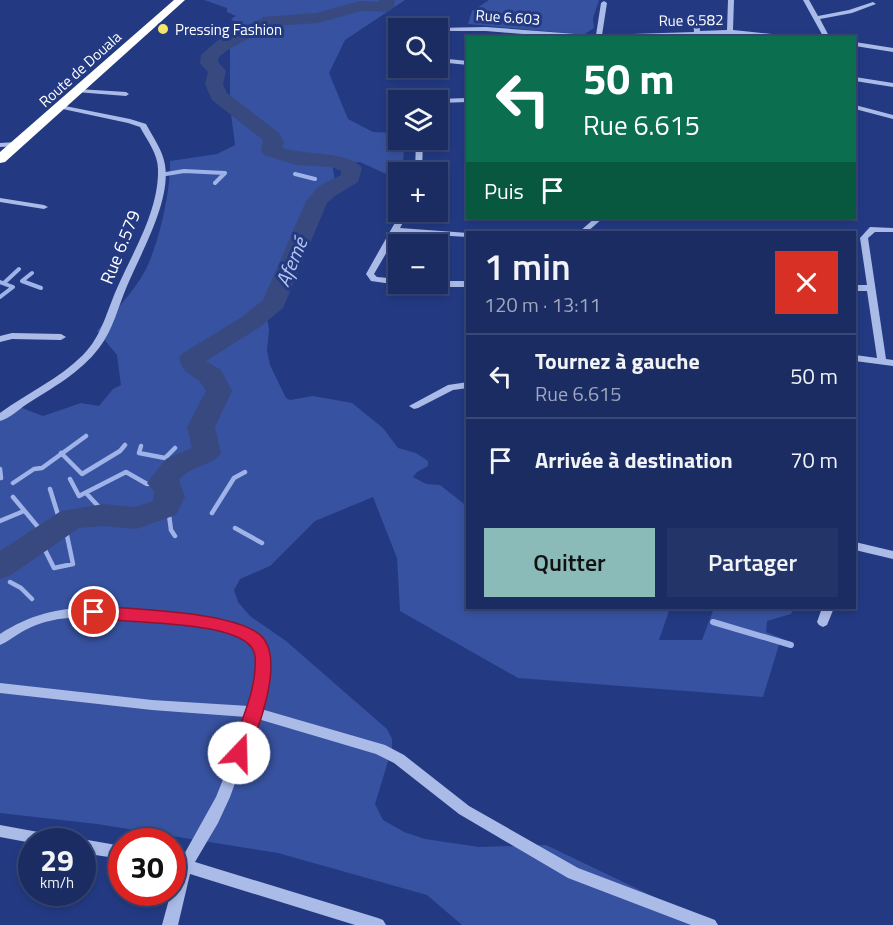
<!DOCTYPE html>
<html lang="fr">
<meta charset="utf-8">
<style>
body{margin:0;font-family:"Titillium Web",sans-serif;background:#233468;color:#f1f3f6;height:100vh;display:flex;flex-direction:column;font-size:22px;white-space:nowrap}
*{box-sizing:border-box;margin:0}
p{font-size:20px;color:#9fa7be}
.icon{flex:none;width:33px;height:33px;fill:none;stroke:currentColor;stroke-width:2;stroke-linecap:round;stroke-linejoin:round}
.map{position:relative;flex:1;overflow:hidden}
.side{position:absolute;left:466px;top:231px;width:390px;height:378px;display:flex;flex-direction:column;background:#1a2c62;border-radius:0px;box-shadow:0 3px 9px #0003,0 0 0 2px #384877}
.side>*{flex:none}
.banner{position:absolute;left:466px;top:36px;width:390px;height:183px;border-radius:0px;box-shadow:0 3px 9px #0003,0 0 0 2px #384877;background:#0b6e4f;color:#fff;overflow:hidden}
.buttons{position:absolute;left:388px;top:18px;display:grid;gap:12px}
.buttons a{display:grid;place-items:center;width:60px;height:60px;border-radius:0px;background:#1a2c62;box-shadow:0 3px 9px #0003,0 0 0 2px #384877;font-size:30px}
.speed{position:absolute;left:18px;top:828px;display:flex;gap:12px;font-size:30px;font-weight:700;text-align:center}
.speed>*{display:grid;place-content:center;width:78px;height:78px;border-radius:50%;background:#1a2c62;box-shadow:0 3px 9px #0003,0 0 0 2px #384877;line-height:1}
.speed small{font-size:15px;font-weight:400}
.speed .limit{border:9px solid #d22;background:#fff;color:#111}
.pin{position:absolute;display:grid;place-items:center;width:51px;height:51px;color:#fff;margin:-26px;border:3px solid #fff;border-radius:50%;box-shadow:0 2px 6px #0007}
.me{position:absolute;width:66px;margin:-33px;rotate:21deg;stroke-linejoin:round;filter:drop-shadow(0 0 4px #0008)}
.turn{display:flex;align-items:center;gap:21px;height:126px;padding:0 18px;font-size:27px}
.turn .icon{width:78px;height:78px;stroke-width:2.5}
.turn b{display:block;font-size:42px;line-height:51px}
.then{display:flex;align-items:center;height:57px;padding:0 18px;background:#0003;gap:12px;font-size:22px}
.round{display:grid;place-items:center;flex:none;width:63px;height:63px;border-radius:0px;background:#233468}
.headline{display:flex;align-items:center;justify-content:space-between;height:102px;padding:0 18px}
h1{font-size:36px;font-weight:600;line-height:45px}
.action{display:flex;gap:12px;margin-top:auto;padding:12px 18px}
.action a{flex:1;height:69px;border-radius:0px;background:#8bbbb9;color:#111;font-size:24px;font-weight:600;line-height:69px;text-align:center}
.action a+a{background:#233468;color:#f1f3f6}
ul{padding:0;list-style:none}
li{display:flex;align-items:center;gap:18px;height:84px;padding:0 18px;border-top:2px solid #384877}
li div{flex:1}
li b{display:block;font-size:22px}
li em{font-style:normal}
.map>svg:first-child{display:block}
.green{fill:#3752a0}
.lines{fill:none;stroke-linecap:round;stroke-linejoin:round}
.stream-far2{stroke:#9fb3e9;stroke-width:4}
.stream-far1{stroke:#9fb3e9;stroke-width:4.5}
.stream{stroke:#9fb3e9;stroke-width:6}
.river{fill:#38497f;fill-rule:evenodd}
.minor{fill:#abbbe8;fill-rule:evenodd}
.highway{fill:#fff;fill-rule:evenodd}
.route{fill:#e11d48;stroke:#92132f;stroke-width:1.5}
.poi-dot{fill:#f3e66e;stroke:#233a83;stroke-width:2}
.labels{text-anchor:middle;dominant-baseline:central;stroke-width:6;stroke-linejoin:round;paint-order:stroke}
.far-street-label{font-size:15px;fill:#fff;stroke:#233a83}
.far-poi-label{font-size:15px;fill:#fff;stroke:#233a83;text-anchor:start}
.street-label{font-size:18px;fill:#fff;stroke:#233a83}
.water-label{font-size:20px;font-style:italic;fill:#b6c5ef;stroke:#233a83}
</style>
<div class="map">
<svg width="893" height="925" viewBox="0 0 893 925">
<rect width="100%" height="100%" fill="#233a83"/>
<path class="green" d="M 204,0 L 405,0 L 345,40 L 329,73 L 348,119 L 373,132 L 399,133 L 399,140 L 405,140 L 402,172 L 399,172 L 399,180 L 360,162 L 332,164 L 335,181 L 312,201 L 286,252 L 265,303 L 269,330 L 267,350 L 270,365 L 286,398 L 290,400 L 313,396 L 352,403 L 383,428 L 398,448 L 416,453 L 428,461 L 428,466 L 417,472 L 413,477 L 426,484 L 440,485 L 468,507 L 468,608 L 670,608 L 659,640 L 702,640 L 714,608 L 794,608 L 791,614 L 767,621 L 766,632 L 781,638 L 763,697 L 518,678 L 400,611 L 397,558 L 373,497 L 315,521 L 270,566 L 240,579 L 234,590 L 238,602 L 250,616 L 286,641 L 387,729 L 392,739 L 392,748 L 375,804 L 383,820 L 404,832 L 425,839 L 479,847 L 546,845 L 713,925 L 462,925 L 427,895 L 278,853 L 97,824 L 0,813 L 0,418 L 17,406 L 43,416 L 81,403 L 99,406 L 113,389 L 121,385 L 117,355 L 97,331 C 114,312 134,292 146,269 C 159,243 171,190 170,161 L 217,154 L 235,145 L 230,106 L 230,28 L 228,27 L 234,22 L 231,19 L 236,16 L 227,12 L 227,8 Z
M 489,0 L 599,0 L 593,18 L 594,28 L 585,34 L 576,34 L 468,24 L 472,11 Z"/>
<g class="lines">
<path class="stream-far2" d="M 295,174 L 315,179
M 160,175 L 184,171 L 225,173
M 215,183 L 225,173
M 32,273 L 22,281 L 41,288
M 0,282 L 13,287 L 0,297
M 4,283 L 19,269"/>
<path class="stream-far1" d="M 141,446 L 139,453 L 165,458 L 175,448
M 61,453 L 82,474 L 120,451 L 125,445
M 0,469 L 1,478
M 70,479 L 79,496 L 126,472 L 147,484 L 156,483
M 13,483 L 34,469 L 42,468 L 86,436
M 50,489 L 59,518
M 86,493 L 111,520
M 13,497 L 38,527
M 161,509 L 169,515 L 171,530 L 175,536
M 212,513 L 234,478 L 245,472
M 0,521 L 24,511
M 235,528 L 262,543
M 36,542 L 42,544 L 54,568 L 73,564 L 65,526 L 67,520
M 10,582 L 21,588 L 32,599"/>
<path class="stream" d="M 713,622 L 791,645"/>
<path class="river" d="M 379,0 L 395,0 L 394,7 L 386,12 L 361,11 L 318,23 L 273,26 L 229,49 L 219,57 L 218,62 L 226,71 L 223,84 L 227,93 L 279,133 L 284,142 L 282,148 C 303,155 350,151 362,168 L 358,182 L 335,196 L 327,203 L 283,308 L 260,327 L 206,361 L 221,370 L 232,391 L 215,427 L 221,453 C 213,466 191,465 179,480 L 185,497 L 176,515 L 136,529 L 104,526 L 79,528 L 11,575 L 0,579 L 0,551 L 61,511 L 104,504 L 135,507 L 153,501 L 154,491 L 147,483 L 166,459 L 192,448 L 187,427 L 206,391 C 197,372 184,379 179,358 L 183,353 L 242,317 L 263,300 L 306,201 L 319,186 L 341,175 L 341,171 L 332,167 L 296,165 L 264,155 L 261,151 L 263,140 L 212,100 L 205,84 L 208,72 L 200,63 L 201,55 L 217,41 L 264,17 L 317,13 L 360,1 L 379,2 Z"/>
<path class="minor" d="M 728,0 L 734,0 L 733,30 L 811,38 L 777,38 L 730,34 L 637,38 L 571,38 L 486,31 L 438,31 L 438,28 L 435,28 L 486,27 L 576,34 L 579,36 L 596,35 L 601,3 L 604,1 L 607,3 L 602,35 L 694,32 L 693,17 L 696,15 L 699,17 L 700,31 L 727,30 Z
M 803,0 L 809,0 L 818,16 L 849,10 L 873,2 L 876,4 L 852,13 L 820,19 L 830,38 L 824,38 Z
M 855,42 L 893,48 L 893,52 L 855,46 Z
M 438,58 L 468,61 L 468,65 L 438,62 Z
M 855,77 L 893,83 L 893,87 L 855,81 Z
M 78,89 L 126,92 L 129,94 L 126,96 L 76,92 L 76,90 Z
M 468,98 L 468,102 L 438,103 L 438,100 L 435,100 L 438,99 Z
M 60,105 L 130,119 L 146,124 C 153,137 163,151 165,165 C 171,201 141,253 127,286 C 118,307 113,330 99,348 C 80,373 52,388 27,404 C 18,410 10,418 0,421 L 0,413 C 27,393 59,379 83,355 C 102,336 107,310 118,286 C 134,250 159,210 158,169 C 158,154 147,140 140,127 L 128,123 L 58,108 L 57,107 Z
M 855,105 L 893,115 L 893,119 L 855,109 Z
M 416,140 L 423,140 L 422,172 L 415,172 Z
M 17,142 L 21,144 L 20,146 L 0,147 L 0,143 Z
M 0,198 L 44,205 L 48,207 L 44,209 L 0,202 Z
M 401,212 L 409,212 L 400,228 L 468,233 L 468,237 L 398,233 L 374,274 L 377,277 L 399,279 L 399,284 L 402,284 L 399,285 L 371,281 L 366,274 Z
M 595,218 L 603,218 L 587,232 L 579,232 Z
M 870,227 L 893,228 L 893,232 L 875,232 L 868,238 L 886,359 L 893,360 L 893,366 L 855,361 L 855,355 L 877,358 L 867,291 L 855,291 L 855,285 L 867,285 L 860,238 Z
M 438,281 L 468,281 L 468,287 L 426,287 L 422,284 L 438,284 Z
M 12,333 L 61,334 L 66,337 L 61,340 L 12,339 L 0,342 L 0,336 Z
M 468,382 L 468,388 L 453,390 L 418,408 L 414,409 L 409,406 L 448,385 Z
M 855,542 L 893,551 L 893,559 L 855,550 Z
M 92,607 C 127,608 237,613 259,637 C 276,654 266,688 261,709 L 385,745 L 404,755 L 469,806 L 578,868 L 715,920 L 718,925 L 691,925 L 568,878 L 459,814 L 394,763 L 376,754 L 258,719 L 230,797 L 218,823 L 195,862 L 378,918 L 383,920 L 386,925 L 355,925 L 190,874 L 178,925 L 162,925 L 177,870 L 172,869 L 172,855 L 182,858 L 216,797 L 234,752 L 246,717 L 152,710 L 0,693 L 0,683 L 152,700 L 249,706 C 253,691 261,657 251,644 C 232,619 85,613 54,620 C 42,622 30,627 20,633 C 13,637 7,642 0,645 L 0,634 C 29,615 58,608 92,607 Z
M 822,608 L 834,608 L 827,625 L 823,627 L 819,625 L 817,622 Z
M 0,825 L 60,836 L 65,837 L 67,842 L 32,842 L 32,843 L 0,837 Z
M 82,839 L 122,846 L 122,859 L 82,853 L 82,842 L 77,842 Z"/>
<path class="highway" d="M 174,0 L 185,0 L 5,162 L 0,163 L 0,152 Z"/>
</g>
<path class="route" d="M 94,606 C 129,609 244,611 264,639 C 283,665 258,732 245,758 L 239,760 L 233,758 L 230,753 C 240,724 258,687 255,656 C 251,617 119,626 88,616 L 86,612 L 88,608 Z"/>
<circle class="poi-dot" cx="163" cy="29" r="6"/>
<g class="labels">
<g class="far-street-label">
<text transform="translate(508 17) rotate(4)">Rue 6.603</text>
<text transform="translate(691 20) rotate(-1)">Rue 6.582</text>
<text transform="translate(80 69) rotate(-42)">Route de Douala</text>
</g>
<g class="far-poi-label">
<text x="175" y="29">Pressing Fashion</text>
</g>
<g class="street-label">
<text transform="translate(120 247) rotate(-68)">Rue 6.579</text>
</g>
<g class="water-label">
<text transform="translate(291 262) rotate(-67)">Afemé</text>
</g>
</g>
</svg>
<div class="buttons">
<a><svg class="icon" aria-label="search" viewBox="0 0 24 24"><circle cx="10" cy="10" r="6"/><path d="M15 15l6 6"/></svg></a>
<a><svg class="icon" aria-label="layers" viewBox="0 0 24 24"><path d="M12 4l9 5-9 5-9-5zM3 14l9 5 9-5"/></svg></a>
<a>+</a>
<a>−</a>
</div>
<div class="speed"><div>29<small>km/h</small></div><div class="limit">30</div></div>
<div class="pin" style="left:94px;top:612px;background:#d93025"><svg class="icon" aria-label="arrive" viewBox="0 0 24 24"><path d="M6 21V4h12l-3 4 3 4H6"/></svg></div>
<svg class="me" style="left:239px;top:753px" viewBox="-20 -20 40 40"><circle r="19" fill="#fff"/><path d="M0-13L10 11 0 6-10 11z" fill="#e11d48"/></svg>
<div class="banner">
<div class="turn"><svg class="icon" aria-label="left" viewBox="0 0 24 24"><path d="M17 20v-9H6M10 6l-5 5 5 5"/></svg><div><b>50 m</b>Rue 6.615</div></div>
<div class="then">Puis<svg class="icon" aria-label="arrive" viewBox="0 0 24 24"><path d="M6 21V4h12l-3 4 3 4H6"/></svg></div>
</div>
<section class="side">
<div class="headline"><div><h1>1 min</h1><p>120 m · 13:11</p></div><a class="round" style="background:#d93025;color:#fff"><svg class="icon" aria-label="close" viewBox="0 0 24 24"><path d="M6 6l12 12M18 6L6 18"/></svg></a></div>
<ul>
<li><svg class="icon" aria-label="left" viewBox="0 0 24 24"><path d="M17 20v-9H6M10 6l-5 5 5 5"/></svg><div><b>Tournez à gauche</b><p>Rue 6.615</p></div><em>50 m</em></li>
<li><svg class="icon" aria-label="arrive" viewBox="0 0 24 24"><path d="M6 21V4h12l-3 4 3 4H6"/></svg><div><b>Arrivée à destination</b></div><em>70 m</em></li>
</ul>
<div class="action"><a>Quitter</a><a>Partager</a></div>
</section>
</div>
